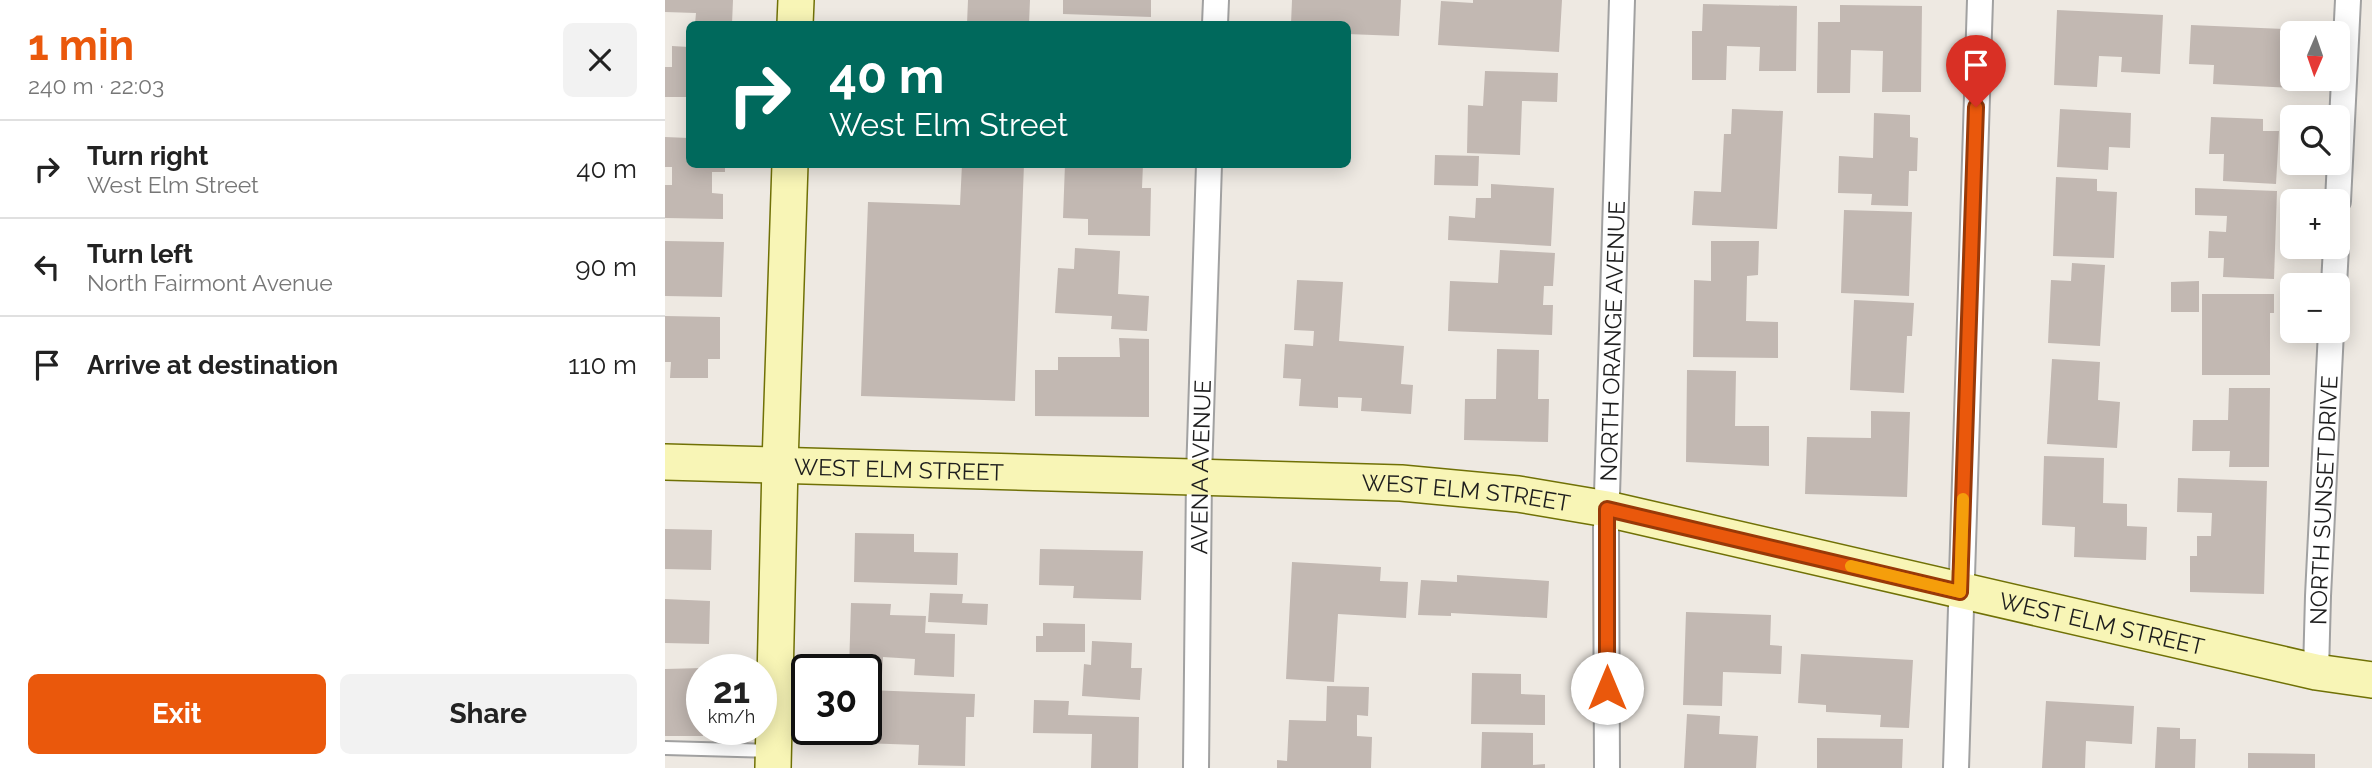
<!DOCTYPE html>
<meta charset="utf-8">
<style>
body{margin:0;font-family:Raleway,sans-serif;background:#f2f2f2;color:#222;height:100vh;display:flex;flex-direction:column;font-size:26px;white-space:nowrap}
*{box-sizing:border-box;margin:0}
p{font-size:23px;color:#767676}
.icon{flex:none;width:38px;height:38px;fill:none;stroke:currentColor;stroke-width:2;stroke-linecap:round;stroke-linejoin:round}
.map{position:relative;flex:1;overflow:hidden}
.side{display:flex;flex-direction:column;background:#fff;width:665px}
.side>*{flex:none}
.hud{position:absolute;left:21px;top:21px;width:665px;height:147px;border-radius:10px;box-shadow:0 4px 18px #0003;background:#00695c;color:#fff;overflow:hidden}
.needle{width:46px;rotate:182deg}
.buttons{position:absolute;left:1615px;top:21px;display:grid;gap:14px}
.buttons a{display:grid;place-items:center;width:70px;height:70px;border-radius:10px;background:#fff;box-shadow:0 4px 18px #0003;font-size:35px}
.speed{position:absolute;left:21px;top:654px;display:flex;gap:14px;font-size:35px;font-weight:700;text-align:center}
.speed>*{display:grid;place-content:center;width:91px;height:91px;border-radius:50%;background:#fff;box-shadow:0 4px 18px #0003;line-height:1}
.speed small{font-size:18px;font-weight:400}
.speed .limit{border:4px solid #111;border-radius:10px;background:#fff;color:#111}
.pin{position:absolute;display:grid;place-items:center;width:60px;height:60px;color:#fff;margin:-72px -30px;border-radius:50% 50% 50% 0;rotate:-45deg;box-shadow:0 0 7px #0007}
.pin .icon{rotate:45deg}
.me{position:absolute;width:77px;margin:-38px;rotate:0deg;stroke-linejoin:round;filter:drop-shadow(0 0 5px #0008)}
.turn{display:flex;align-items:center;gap:24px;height:147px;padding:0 28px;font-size:32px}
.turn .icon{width:91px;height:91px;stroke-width:2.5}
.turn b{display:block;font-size:49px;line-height:60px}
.round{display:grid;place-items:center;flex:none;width:74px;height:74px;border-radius:10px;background:#f2f2f2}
.summary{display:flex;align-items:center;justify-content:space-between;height:119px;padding:0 28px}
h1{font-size:42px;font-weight:700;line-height:52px;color:#ea580c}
.cta{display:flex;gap:14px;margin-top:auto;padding:14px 28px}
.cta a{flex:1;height:80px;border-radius:10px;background:#ea580c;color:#fff;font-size:28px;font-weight:700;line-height:80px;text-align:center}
.cta a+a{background:#f2f2f2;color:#222}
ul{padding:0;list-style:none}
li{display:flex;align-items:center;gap:21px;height:98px;padding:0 28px;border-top:2px solid #e0e0e0}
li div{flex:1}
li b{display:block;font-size:26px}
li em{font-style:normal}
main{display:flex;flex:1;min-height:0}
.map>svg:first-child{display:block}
.building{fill:#c2b8b2}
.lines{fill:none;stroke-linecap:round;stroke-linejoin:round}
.lane-casing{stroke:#a1a1a1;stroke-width:16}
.street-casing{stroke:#a1a1a1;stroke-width:28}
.secondary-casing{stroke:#707106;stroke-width:38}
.lane{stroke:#fff;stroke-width:12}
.street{stroke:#fff;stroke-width:24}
.secondary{stroke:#f8f5b6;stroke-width:35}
.route-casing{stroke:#983908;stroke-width:18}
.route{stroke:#ea580c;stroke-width:12}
.slow{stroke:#f59e0b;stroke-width:12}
.labels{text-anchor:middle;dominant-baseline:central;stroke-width:7;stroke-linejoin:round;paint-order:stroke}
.street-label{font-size:23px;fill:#1d1d1d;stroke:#fff}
</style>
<main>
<section class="side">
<div class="summary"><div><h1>1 min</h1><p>240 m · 22:03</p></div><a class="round"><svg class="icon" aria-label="close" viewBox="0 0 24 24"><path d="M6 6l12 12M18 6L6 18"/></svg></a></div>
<ul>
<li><svg class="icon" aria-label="right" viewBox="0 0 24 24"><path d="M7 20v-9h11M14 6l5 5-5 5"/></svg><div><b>Turn right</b><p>West Elm Street</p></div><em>40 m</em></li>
<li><svg class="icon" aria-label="left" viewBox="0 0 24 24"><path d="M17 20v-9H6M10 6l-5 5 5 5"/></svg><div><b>Turn left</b><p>North Fairmont Avenue</p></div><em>90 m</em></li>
<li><svg class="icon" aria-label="arrive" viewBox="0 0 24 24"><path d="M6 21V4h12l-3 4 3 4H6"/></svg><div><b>Arrive at destination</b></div><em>110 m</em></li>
</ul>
<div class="cta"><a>Exit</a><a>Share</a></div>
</section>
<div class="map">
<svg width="1707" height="768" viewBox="0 0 1707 768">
<rect width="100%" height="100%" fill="#eee9e2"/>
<path class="building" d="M 0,0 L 68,0 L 67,24 L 30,24 L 31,13 L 0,12 Z
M 303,0 L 365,0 L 364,24 L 302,24 Z
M 398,0 L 486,0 L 486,17 L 398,14 Z
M 627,0 L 736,0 L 734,36 L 682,34 L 682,24 L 626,24 Z
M 808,0 L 897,0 L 894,52 L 773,45 L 776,1 L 808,3 Z
M 1038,4 L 1132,6 L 1131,71 L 1094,71 L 1095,47 L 1062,46 L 1061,80 L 1027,80 L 1027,31 L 1037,31 Z
M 1175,5 L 1257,6 L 1256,92 L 1217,92 L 1218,51 L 1186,50 L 1185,93 L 1152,93 L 1153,22 L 1175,22 Z
M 1392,10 L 1498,15 L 1495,74 L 1456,72 L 1457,57 L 1434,56 L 1432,87 L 1389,85 Z
M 1526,25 L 1619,29 L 1618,67 L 1628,68 L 1629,88 L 1548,84 L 1549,65 L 1524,64 Z
M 7,46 L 24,47 L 24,97 L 0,97 L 0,67 L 7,67 Z
M 820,71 L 893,73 L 892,102 L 857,101 L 855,155 L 802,153 L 803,105 L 818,106 Z
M 1067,109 L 1118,111 L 1112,229 L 1027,225 L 1029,191 L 1056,192 L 1059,134 L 1066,134 Z
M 1395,109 L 1466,113 L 1465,148 L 1444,147 L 1443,170 L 1392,167 Z
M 1209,113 L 1245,115 L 1245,137 L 1253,138 L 1252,171 L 1244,171 L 1243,206 L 1206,205 L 1207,194 L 1173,193 L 1174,156 L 1208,158 Z
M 1546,117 L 1598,119 L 1598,131 L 1614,131 L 1611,184 L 1558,181 L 1559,154 L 1544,154 Z
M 0,137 L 24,138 L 24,164 L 60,164 L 60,172 L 47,172 L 47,193 L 58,194 L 58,219 L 0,218 L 0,185 L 7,185 L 7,167 L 0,167 Z
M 770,155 L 814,156 L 813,186 L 769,185 Z
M 297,164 L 359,164 L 350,401 L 196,396 L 203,202 L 295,205 Z
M 400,164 L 478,164 L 477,188 L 486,188 L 485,236 L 423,235 L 423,219 L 398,218 Z
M 1391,177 L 1432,179 L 1432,191 L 1452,192 L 1449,258 L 1388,256 Z
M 826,184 L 889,188 L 886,246 L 783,240 L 784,216 L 810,218 L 811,198 L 826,198 Z
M 1530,188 L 1612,191 L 1609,279 L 1558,277 L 1559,258 L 1543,258 L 1544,231 L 1561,232 L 1562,216 L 1530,215 Z
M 1179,210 L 1247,212 L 1244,296 L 1176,293 Z
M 0,241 L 59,242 L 57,297 L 0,296 Z
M 1046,241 L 1094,241 L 1093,275 L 1082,276 L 1081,321 L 1113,322 L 1113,358 L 1028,357 L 1029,280 L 1046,281 Z
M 410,248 L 455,251 L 453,294 L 484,296 L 482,331 L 446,329 L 447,316 L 390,313 L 393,268 L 409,269 Z
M 835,250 L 890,253 L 888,286 L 879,286 L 878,305 L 888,305 L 887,335 L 783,331 L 785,281 L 833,283 Z
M 1407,263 L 1440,265 L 1435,346 L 1383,343 L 1386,280 L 1406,281 Z
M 632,280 L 678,282 L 674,341 L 739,346 L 736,384 L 748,385 L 746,414 L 696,411 L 697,398 L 673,397 L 673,408 L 634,406 L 636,379 L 618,378 L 620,344 L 648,346 L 649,331 L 629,330 Z
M 1534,281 L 1534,312 L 1506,312 L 1506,282 Z
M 1537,294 L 1609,294 L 1609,313 L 1605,313 L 1605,375 L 1537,375 Z
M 1189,300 L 1249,303 L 1247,336 L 1242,336 L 1239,393 L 1185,390 Z
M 0,316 L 55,317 L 55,359 L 43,359 L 43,378 L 5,378 L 6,362 L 0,362 Z
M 454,338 L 484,339 L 484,417 L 370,416 L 370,370 L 393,370 L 393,357 L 455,357 Z
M 832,349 L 874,350 L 873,399 L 884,399 L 883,442 L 799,440 L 800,399 L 831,399 Z
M 1387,359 L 1435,362 L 1433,400 L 1455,402 L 1452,448 L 1382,444 Z
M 1022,370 L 1071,371 L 1070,426 L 1104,426 L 1104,466 L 1021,462 Z
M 1564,388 L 1605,388 L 1604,467 L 1564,467 L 1565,451 L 1527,451 L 1528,420 L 1563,420 Z
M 1206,411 L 1245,412 L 1242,497 L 1140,494 L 1142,437 L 1206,438 Z
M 1379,456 L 1439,458 L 1438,503 L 1462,504 L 1462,526 L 1482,527 L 1481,560 L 1409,557 L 1410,527 L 1377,525 Z
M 1513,478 L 1602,481 L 1599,594 L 1525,592 L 1525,556 L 1532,556 L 1532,536 L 1546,536 L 1547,513 L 1512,512 Z
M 0,529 L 47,530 L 46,570 L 0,569 Z
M 190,533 L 249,534 L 249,552 L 293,553 L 292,585 L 189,582 Z
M 375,549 L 478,551 L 476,600 L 408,598 L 409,586 L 374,585 Z
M 627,562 L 716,567 L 715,581 L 743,582 L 741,618 L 673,614 L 669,682 L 621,679 Z
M 792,575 L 884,581 L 882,618 L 786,613 L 786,616 L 753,615 L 756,580 L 792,582 Z
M 265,593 L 298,594 L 297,603 L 323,604 L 322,625 L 263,622 Z
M 0,599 L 45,601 L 44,644 L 0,643 Z
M 186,603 L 226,604 L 225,615 L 261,616 L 260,633 L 290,634 L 289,677 L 249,675 L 250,659 L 218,657 L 217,675 L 201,675 L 201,670 L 184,670 Z
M 1021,612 L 1106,615 L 1105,645 L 1117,646 L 1116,674 L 1058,672 L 1057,706 L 1018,705 Z
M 378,623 L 420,624 L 420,652 L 371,652 L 371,636 L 378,636 Z
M 427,641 L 467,643 L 466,668 L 477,668 L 475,700 L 417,696 L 419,664 L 426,665 Z
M 1136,654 L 1248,660 L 1244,728 L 1215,727 L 1216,715 L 1161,712 L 1161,705 L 1133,703 Z
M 37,668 L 38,736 L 0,736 L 0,669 Z
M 807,673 L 856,674 L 856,694 L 880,695 L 880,725 L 806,724 Z
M 662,686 L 704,687 L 703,716 L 692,715 L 692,736 L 707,737 L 706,768 L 612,768 L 612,760 L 622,761 L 624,720 L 661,721 Z
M 201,690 L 310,694 L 309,717 L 301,717 L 300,766 L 253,765 L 254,745 L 196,743 L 196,730 L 201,730 Z
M 369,700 L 404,701 L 403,715 L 474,717 L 473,768 L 426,768 L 427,734 L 368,733 Z
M 1381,701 L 1469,706 L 1467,744 L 1421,741 L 1420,768 L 1377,768 Z
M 1022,714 L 1055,716 L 1054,734 L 1093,736 L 1091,768 L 1019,768 Z
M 1492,727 L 1515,728 L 1515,739 L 1531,739 L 1530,768 L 1490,768 Z
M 817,732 L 868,733 L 868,765 L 880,764 L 880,768 L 816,768 Z
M 1152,738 L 1238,739 L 1237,768 L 1152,768 Z
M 1583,753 L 1650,754 L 1650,768 L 1583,768 Z"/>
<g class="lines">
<g class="lane-casing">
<path id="lane" d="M 0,748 L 105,751"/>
</g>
<g class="street-casing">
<g id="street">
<path d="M 550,24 L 551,0"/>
<path d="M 1673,201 L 1683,0"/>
<path d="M 1669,285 L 1671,247"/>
<path id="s1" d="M 1651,672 L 1653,596 L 1666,331"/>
<path id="s2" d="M 531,768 L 534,476 L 544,164"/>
<path id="s3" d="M 942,768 L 941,528 L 957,0"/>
<path d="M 1291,768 L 1315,0"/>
</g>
</g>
<g class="secondary-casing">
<g id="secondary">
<path d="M 130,24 L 131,0"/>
<path id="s4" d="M 0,462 L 736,483 L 853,494 L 942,509 L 1651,672 L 1707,680"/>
<path d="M 108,768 L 115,464 L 125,164"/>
</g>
</g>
<use href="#lane" class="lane"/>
<use href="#street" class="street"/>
<use href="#secondary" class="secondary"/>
</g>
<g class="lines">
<g class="route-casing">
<path id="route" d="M 942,688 L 942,509 L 1295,592 L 1311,107"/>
</g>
<use href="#route" class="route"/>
<path class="slow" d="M 1186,566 L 1295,592 L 1298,499"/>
</g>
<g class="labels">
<g class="street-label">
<text stroke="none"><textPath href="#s3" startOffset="427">NORTH ORANGE AVENUE</textPath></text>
<text stroke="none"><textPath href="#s2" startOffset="301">AVENA AVENUE</textPath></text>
<text stroke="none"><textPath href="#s4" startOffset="234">WEST ELM STREET</textPath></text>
<text stroke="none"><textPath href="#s4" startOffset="802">WEST ELM STREET</textPath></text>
<text stroke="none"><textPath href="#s1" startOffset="172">NORTH SUNSET DRIVE</textPath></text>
<text stroke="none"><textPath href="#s4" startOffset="1452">WEST ELM STREET</textPath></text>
</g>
</g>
</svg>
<div class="buttons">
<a><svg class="needle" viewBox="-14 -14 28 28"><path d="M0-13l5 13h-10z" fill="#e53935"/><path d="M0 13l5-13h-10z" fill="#767676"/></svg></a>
<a><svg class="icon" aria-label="search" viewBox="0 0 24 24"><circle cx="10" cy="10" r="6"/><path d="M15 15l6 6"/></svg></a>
<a>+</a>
<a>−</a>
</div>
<div class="speed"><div>21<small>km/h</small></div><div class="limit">30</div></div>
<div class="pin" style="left:1311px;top:107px;background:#d93025"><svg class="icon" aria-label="arrive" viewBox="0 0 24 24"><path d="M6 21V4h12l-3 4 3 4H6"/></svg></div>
<svg class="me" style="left:942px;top:688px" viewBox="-20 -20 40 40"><circle r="19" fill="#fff"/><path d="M0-13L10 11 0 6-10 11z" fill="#ea580c"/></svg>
<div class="hud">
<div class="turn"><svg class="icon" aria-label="right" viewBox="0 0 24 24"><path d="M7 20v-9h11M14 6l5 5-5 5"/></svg><div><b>40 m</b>West Elm Street</div></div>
</div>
</div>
</main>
